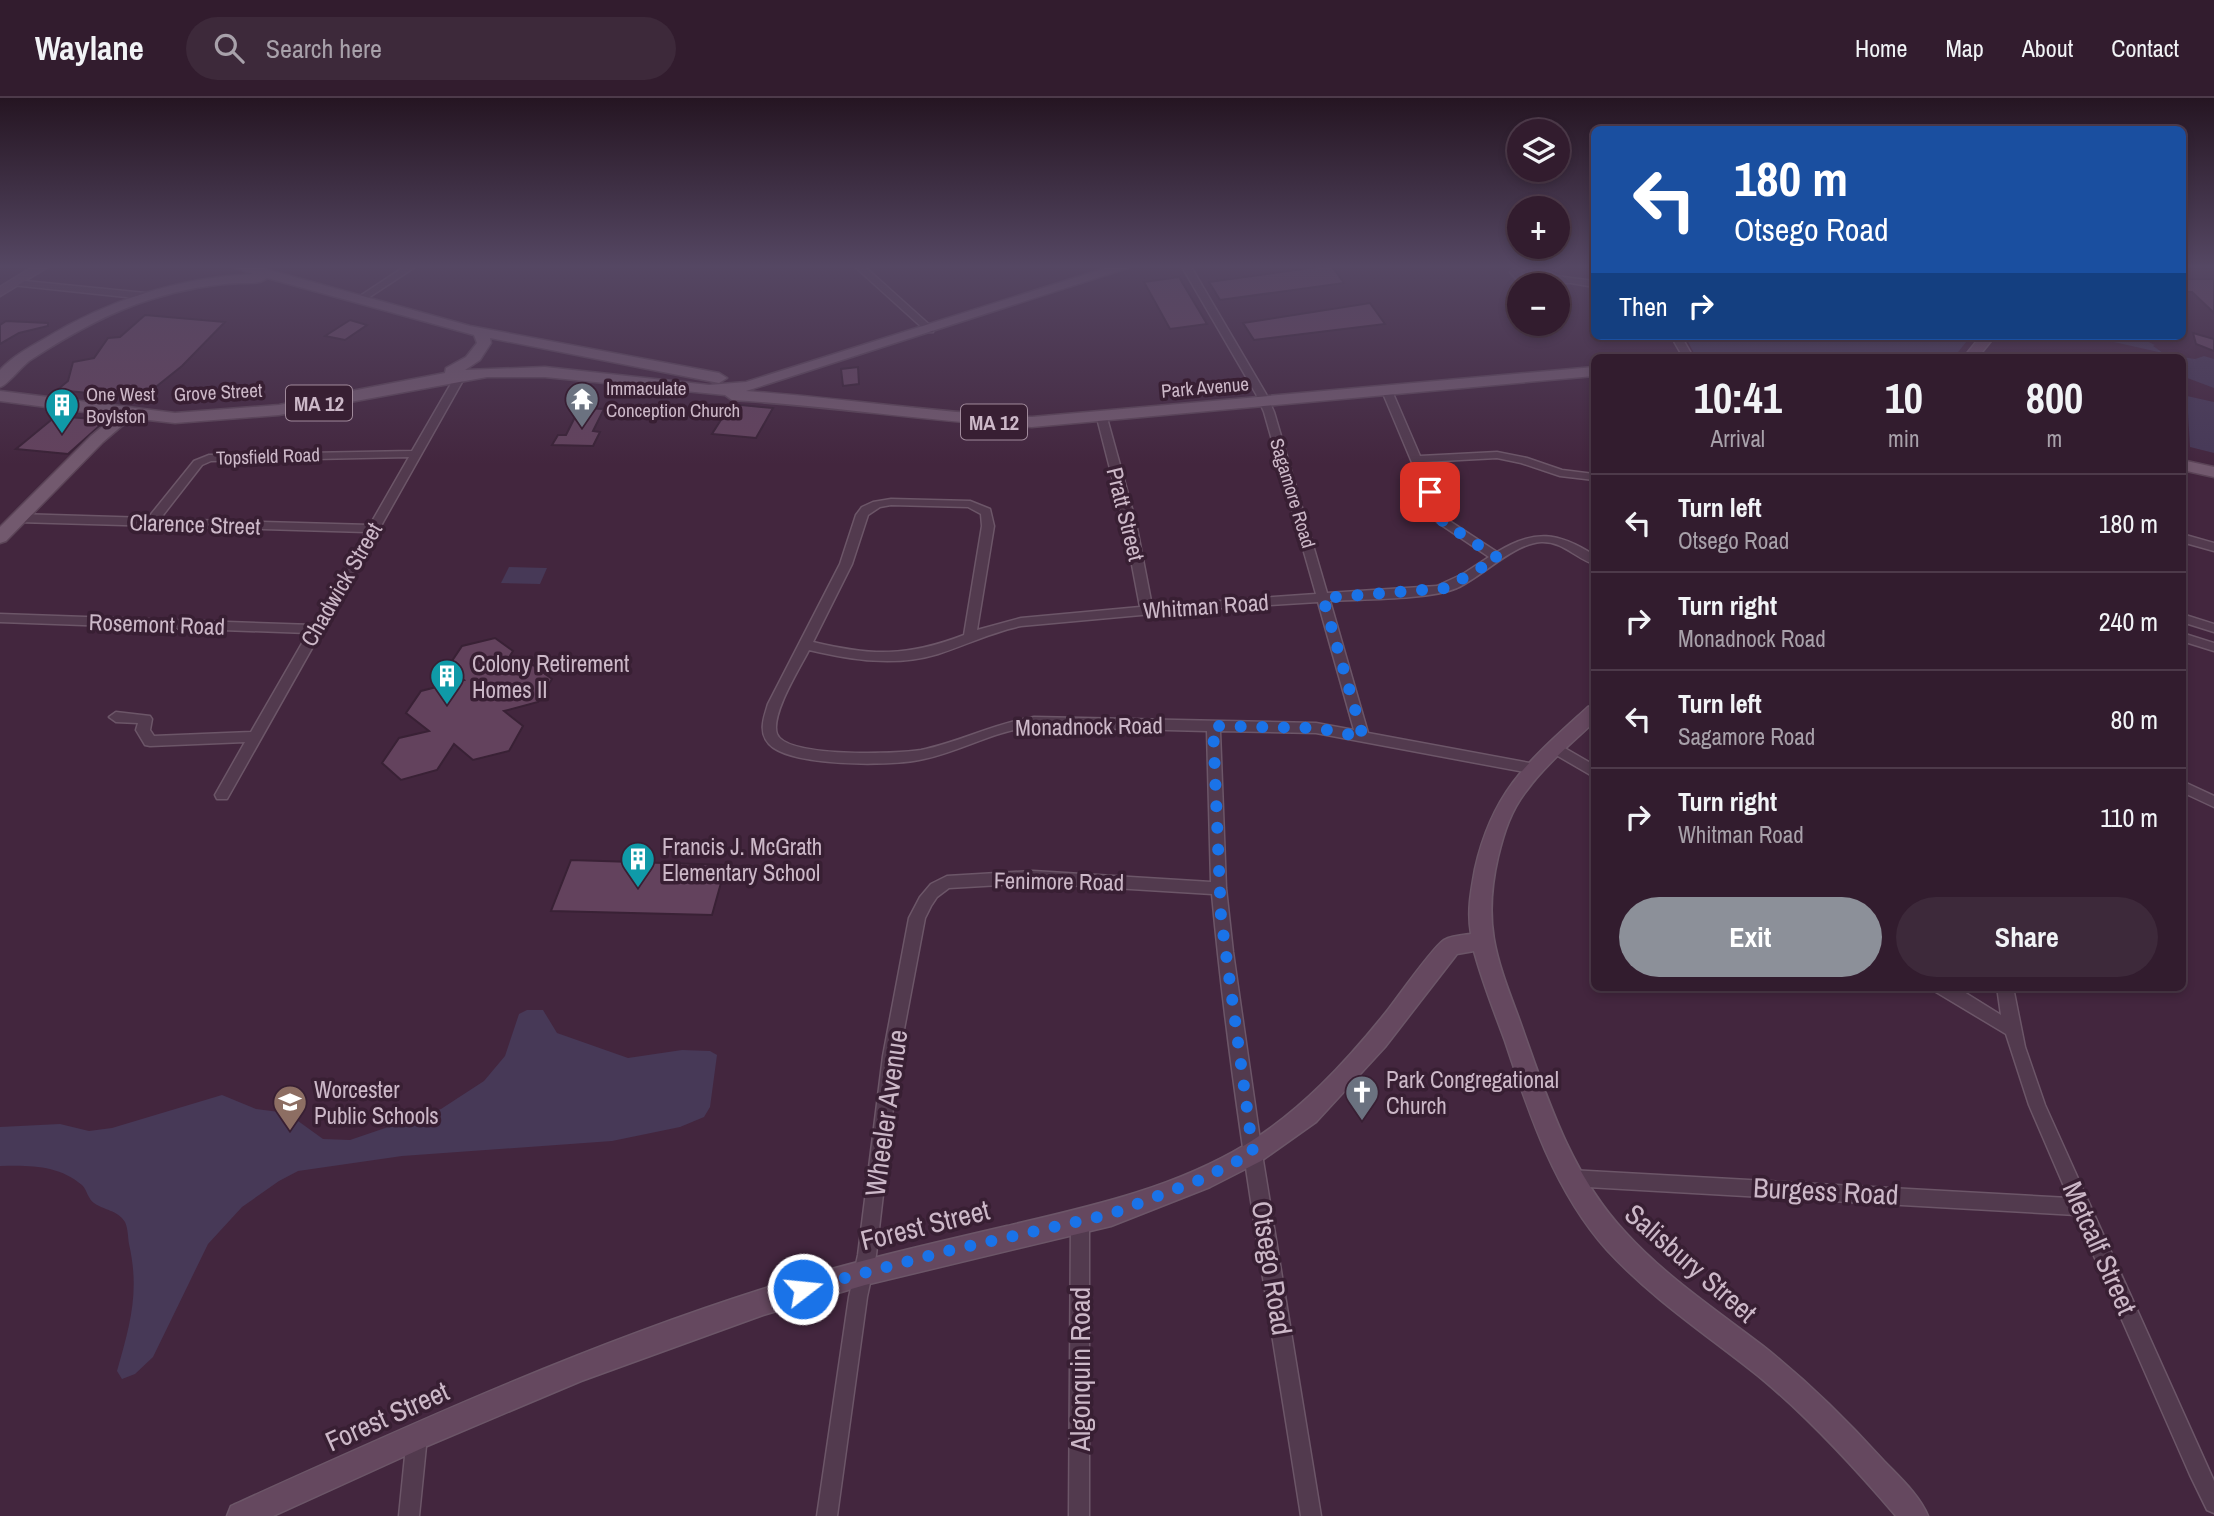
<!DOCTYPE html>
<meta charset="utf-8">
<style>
body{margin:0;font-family:"Archivo Narrow",sans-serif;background:#3d293a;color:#f1f3f6;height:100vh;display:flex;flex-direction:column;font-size:26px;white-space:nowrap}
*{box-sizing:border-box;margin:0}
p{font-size:23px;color:#a8a1aa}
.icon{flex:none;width:38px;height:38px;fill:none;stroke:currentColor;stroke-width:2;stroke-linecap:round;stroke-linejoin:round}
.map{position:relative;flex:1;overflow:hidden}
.side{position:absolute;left:1591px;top:256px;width:595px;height:637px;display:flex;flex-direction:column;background:#321c2e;border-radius:10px;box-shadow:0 4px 10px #0003,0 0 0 2px #4d3a4a}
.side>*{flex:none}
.banner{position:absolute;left:1591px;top:28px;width:595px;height:214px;border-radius:10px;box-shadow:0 4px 10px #0003,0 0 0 2px #4d3a4a;background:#1a4fa0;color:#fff;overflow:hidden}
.buttons{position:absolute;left:1507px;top:21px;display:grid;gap:14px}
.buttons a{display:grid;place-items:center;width:63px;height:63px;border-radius:50%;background:#321c2e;box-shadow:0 4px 10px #0003,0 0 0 2px #4d3a4a;font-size:35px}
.pin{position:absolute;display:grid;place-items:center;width:60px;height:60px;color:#fff;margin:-30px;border-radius:14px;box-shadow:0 4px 10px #0006}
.me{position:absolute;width:77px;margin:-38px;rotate:74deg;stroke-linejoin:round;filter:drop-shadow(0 0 5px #0008)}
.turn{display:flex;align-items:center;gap:24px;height:147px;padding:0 28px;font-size:32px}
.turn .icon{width:91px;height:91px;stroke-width:2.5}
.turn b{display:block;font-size:49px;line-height:60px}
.then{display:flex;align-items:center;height:66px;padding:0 28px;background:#0003;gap:14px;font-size:26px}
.eta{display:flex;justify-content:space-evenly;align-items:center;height:119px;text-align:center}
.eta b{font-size:42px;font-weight:700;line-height:49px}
.action{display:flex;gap:14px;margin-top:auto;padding:14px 28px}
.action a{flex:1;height:80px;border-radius:42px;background:#8c9099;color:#fff;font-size:28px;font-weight:700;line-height:80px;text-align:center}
.action a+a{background:#3d293a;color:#f1f3f6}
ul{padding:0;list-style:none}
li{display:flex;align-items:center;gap:21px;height:98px;padding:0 28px;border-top:2px solid #4d3a4a}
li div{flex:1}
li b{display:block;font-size:26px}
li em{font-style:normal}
header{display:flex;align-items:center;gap:42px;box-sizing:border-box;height:98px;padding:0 35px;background:#321c2e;border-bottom:2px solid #4d3a4a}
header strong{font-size:33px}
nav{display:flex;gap:38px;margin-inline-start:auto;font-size:24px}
.search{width:490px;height:63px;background:#3d293a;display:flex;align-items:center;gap:18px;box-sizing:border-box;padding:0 24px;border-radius:38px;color:#a8a1aa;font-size:26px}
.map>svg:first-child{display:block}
.green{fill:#473957}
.building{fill:#63425d;stroke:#392135;stroke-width:2}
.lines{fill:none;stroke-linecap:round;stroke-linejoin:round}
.street-casing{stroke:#6c5668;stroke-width:3}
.secondary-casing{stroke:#6c5668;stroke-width:3}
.primary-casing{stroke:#5b4457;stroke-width:3}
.street{fill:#523a4e;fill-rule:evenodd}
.secondary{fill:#65485f;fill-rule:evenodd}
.primary{fill:#72596e;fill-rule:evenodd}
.route{stroke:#1a73e8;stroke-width:12;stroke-dasharray:0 21.6}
.labels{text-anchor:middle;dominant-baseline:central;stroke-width:7;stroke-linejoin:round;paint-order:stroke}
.far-street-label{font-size:19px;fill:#ccb8c8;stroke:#381f33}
.far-poi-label{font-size:19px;fill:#ccb8c8;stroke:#381f33;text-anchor:start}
.shield{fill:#381f33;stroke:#a08a9b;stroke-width:2}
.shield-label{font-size:21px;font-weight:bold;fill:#ccb8c8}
.street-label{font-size:23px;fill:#ccb8c8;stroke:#381f33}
.poi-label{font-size:23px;fill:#ccb8c8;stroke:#381f33;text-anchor:start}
.near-street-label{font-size:28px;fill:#ccb8c8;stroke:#381f33}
</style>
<header>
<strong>Waylane</strong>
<div class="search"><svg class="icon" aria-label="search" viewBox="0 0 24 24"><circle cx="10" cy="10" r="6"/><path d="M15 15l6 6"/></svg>Search here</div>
<nav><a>Home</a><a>Map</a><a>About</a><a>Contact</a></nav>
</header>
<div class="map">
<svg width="2214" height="1418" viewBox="0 0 2214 1418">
<rect width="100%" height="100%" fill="#43263e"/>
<path class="green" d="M 1685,238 L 1971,238 L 1954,259 L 1696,259 Z
M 2069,238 L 2136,238 L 2155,247 L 2153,248 L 2163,255 L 2096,240 L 2095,244 Z
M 2204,258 L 2214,261 L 2214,290 L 2182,278 L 2182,259 L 2195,261 Z
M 2187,298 L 2214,304 L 2214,355 L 2190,349 Z
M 509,469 L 547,470 L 540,486 L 501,485 Z
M 527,912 L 543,912 L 557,935 L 628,960 L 682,952 L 710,953 L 717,957 L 710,1009 L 704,1019 L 680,1029 L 612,1043 L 402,1058 L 298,1073 L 279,1083 L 242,1109 L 208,1146 L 153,1259 L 135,1276 L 122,1281 L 117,1273 C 130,1227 140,1194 129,1146 C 128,1140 128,1130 125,1124 C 118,1112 103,1112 94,1105 C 88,1101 87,1092 82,1087 C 59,1067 29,1067 0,1068 L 0,1029 L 60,1026 L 89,1033 L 112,1030 L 222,997 L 256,1011 L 287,1015 L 323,1041 L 350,1042 L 441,1011 L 484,983 L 505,958 L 519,916 Z"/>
<path class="building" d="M 1331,167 L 1344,185 L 1220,202 L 1209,184 Z
M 1179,179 L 1207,226 L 1170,231 L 1144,184 Z
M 2182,181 L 2214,181 L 2214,215 L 2192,194 L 2182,194 Z
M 1370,205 L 1385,226 L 1254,242 L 1243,225 Z
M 145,217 L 225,224 L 182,268 L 142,300 L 57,292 L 68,283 L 73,264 L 94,260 L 108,240 L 120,239 Z
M 350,222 L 367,227 L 345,242 L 325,238 Z
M 6,223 L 48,225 L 48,228 L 19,235 L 0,246 L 0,227 Z
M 2193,235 L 2214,241 L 2214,253 L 2196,246 Z
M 858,269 L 859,286 L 843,288 L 841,271 Z
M 731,306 L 773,310 L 756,340 L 712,336 Z
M 585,310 L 604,311 L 593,333 L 600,334 L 593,348 L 552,347 L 558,337 L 566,337 L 579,311 Z
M 56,318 L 106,322 L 68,356 L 16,351 Z
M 495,540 L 513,553 L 499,575 L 533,567 L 552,581 L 538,604 L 504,613 L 523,628 L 509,653 L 473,662 L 454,646 L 437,672 L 401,682 L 382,665 L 399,640 L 429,633 L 406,615 L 421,593 L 464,582 L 448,569 L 462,548 Z
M 571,762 L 726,767 L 712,817 L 551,813 Z"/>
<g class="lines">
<g class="street-casing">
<path id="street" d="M 407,167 L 418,167 L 362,204 L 354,202 Z
M 853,167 L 863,167 L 933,230 L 933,234 L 927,234 Z
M 1181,167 L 1190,167 L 1266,296 L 1274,314 L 1327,495 L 1437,488 L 1463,476 L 1489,459 L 1437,424 L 1382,293 L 1383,291 L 1392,293 L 1420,358 L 1497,354 L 1527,360 L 1562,372 L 1594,376 L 1594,382 L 1560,378 L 1521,365 L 1497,360 L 1423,364 L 1448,422 L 1497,454 C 1535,431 1558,434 1594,457 L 1594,466 C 1575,460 1563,443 1541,444 C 1513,446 1483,478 1457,490 C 1428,502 1363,501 1330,503 L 1368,635 L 1535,666 L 1542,671 L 1535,676 L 1316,635 L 1220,633 L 1226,790 L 1233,854 L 1262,1056 L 1321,1418 L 1301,1418 C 1269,1211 1231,1004 1212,796 L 1033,785 L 949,790 L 937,799 L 931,808 L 925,820 L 899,958 L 876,1157 L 867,1199 L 837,1418 L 817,1418 L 849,1199 L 858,1157 L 883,958 L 909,820 L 920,799 L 931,786 L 947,778 L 1033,773 L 1211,784 L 1207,633 C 1168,632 1129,631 1090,630 C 1071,630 1050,627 1031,629 C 992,633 958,655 919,662 C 890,668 790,669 769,646 C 758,634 764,619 768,606 L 840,466 L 856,417 L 862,409 L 873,404 L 891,401 L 970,403 L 990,411 L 994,428 L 977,532 L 1021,520 L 1140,509 L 1124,425 L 1097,320 L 1102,317 L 1107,320 L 1136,425 L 1152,508 L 1316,496 L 1264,314 L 1256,296 ZM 891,407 L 968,409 L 981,416 L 982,428 L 964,537 C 907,559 871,558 813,544 L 852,466 L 868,417 L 880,409 ZM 1318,504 L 1354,632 L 1316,625 L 1034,619 C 995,625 960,644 921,652 C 898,656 786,660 777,636 C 770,617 800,570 809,552 C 852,562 895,569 938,556 C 966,547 992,534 1021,528 L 1207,511 Z
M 1519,167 L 1536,167 L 1556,178 L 1594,183 L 1594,189 L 1571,185 L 1519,184 L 1510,174 ZM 1527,170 L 1546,180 L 1525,179 L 1520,174 Z
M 15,182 L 145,195 L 150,198 L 145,201 L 12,187 L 10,185 Z
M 1671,238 L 1681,238 L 1693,259 L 1683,259 Z
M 461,274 L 466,277 L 227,701 L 217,701 L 215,697 L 245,644 L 150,648 L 145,647 L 136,632 L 138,625 L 116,624 L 109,619 L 116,614 L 150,618 L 152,621 L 150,632 L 154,638 L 251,634 L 308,535 L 0,524 L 0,516 L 313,527 L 366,434 L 18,424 L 12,420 L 18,416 L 148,420 L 194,363 L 209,357 L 412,353 L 456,277 ZM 409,359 L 370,427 L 160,421 L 202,367 L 211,363 Z
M 2182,436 L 2214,445 L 2214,453 L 2182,444 Z
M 2182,516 L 2214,526 L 2214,534 L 2182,524 Z
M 2182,535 L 2214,545 L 2214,553 L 2182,543 Z
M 1556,645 L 1594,667 L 1594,679 L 1551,654 L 1549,650 Z
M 2182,683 L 2214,698 L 2214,709 L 2182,694 Z
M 1934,889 L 1956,889 L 2001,917 L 1997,889 L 2013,889 L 2025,949 L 2045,1007 L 2214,1383 L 2214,1415 L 2207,1412 L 2190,1377 L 2076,1117 L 1570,1088 L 1564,1086 L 1561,1080 L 1564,1074 L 1570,1072 L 2069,1100 L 2029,1007 L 2006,936 L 1936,894 Z
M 1080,1114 L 1086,1117 L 1089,1123 L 1089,1418 L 1069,1418 L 1071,1123 L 1074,1117 Z
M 417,1328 L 424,1331 L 427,1338 L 419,1418 L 399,1418 L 407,1338 L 410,1331 Z"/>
</g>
<g class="secondary-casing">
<path id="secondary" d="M 36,167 L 51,167 L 0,198 L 0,189 Z
M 1981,238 L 1995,238 L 1978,259 L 1964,259 Z
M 1594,607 L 1594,624 C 1571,646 1546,666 1527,692 C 1511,712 1504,734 1498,759 C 1483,824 1495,857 1518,918 C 1545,993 1568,1073 1625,1134 C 1665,1178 1716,1212 1763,1248 C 1806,1282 1845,1320 1882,1361 C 1898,1378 1919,1396 1928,1418 L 1896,1418 C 1854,1369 1811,1322 1762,1281 C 1710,1239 1653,1202 1607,1152 C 1555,1094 1529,1016 1505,943 C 1494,913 1482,883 1474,853 L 1457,856 L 1385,949 L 1316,1024 L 1261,1063 L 1210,1089 L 1111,1128 L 865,1187 L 763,1217 L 581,1283 L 427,1348 L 273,1418 L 227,1418 L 231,1408 C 405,1329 580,1249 763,1191 C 843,1166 925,1147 1007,1128 C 1088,1109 1172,1091 1245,1047 C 1301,1013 1346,964 1387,913 C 1398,899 1432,850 1444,842 C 1451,838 1463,837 1471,836 C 1467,813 1471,793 1475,771 C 1493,691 1530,662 1588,609 Z"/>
</g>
<g class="primary-casing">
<path id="primary" d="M 228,167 L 251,167 L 470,228 L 719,275 L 727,280 L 719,285 L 490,240 L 491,245 L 480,262 L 465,272 L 545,269 L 709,287 L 746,284 L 1115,167 L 1137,167 L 746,293 C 842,300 936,315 1032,319 L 1594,269 L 1594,278 L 1032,329 C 932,324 832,308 732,302 L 725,297 L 545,279 L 487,279 L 279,317 L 175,325 L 131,320 L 103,344 L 6,443 L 0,445 L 0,429 L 91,338 L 115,318 L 0,303 L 0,293 L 175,315 L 279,307 L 445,275 L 446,270 L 466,259 L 477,245 L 474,237 L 267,180 C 260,186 250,185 241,185 C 211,186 181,192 152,201 C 109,214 69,237 32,261 C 22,267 8,287 0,289 L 0,272 C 12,259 28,250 44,241 C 108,202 177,180 253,176 Z
M 2182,362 L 2214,369 L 2214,379 L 2182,372 Z"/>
</g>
<use href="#street" class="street"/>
<use href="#secondary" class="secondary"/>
<use href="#primary" class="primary"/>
</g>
<linearGradient id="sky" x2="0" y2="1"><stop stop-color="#251522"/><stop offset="0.46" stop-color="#554763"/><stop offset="1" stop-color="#554763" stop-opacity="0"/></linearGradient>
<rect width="2214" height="366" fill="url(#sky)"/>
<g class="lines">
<path class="route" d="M 803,1191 L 943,1154 L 1111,1116 L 1202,1081 L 1253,1055 L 1221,819 L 1213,628 L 1316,630 L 1363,639 L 1323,500 L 1446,490 L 1498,460 L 1443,424 L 1430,394"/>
</g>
<defs>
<g id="temple-pin" transform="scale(1.75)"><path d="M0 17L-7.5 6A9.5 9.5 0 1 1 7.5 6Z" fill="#6b7280" stroke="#381f33"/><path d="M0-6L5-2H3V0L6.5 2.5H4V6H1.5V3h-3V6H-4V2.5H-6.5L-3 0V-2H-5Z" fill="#fff"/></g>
<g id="building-pin" transform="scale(1.75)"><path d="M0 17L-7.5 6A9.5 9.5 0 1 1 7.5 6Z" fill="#0f9aa8" stroke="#381f33"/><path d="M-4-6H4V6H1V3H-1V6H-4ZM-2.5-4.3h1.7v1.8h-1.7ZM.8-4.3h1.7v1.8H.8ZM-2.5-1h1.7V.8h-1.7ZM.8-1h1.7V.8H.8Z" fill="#fff"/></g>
<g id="church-pin" transform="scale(1.75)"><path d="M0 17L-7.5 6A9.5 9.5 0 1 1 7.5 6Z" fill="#6b7280" stroke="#381f33"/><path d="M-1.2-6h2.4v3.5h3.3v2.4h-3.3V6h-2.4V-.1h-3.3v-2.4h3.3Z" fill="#fff"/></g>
<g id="school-pin" transform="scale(1.75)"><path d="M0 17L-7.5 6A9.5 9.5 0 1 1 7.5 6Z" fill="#8d6e63" stroke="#381f33"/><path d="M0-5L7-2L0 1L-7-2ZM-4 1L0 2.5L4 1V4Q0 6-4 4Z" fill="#fff"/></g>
</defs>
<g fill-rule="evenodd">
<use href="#temple-pin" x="582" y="301"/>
<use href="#building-pin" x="62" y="307"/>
<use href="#building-pin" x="447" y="578"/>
<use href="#building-pin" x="638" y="761"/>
<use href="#church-pin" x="1362" y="994"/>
<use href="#school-pin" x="290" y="1004"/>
</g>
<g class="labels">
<g class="far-street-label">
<text transform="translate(1205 289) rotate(-5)">Park Avenue</text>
<text transform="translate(218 294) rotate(-3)">Grove Street</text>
<text transform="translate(268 358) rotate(-2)">Topsfield Road</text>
<text transform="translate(1293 395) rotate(73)">Sagamore Road</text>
</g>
<g class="far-poi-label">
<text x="606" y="290">Immaculate<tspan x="606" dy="22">Conception Church</tspan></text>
<text x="86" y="296">One West<tspan x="86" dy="22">Boylston</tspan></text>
</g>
<g class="shield">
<rect x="286" y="287.5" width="66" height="35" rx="5"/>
<rect x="961" y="306.5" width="66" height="35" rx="5"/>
</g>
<g class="shield-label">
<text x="319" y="305">MA 12</text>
<text x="994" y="324">MA 12</text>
</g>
<g class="street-label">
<text transform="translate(1126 416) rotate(76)">Pratt Street</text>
<text transform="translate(195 426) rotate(2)">Clarence Street</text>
<text transform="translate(341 486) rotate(-60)">Chadwick Street</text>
<text transform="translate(1206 508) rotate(-4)">Whitman Road</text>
<text transform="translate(157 526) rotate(2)">Rosemont Road</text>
<text transform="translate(1089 628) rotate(-1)">Monadnock Road</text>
<text transform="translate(1059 783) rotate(1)">Fenimore Road</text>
</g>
<g class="poi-label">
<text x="472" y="565">Colony Retirement<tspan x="472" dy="26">Homes II</tspan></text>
<text x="662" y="748">Francis J. McGrath<tspan x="662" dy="26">Elementary School</tspan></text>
<text x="1386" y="981">Park Congregational<tspan x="1386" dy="26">Church</tspan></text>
<text x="314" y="991">Worcester<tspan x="314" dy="26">Public Schools</tspan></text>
</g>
<g class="near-street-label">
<text transform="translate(886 1015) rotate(-82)">Wheeler Avenue</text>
<text transform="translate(1826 1093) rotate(3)">Burgess Road</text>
<text transform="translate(925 1127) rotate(-14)">Forest Street</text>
<text transform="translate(2100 1150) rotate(66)">Metcalf Street</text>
<text transform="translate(1691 1165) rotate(41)">Salisbury Street</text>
<text transform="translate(1272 1170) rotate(81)">Otsego Road</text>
<text transform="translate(1080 1271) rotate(-90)">Algonquin Road</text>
<text transform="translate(387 1318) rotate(-24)">Forest Street</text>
</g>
</g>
</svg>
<div class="buttons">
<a><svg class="icon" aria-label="layers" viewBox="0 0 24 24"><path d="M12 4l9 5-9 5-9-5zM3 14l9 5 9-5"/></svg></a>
<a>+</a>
<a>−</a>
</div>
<div class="pin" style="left:1430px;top:394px;background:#d93025"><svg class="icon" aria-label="arrive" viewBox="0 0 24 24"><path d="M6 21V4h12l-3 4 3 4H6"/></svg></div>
<svg class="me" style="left:803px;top:1191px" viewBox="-20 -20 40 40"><circle r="17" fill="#1a73e8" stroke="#fff" stroke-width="3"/><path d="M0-11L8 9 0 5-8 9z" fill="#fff"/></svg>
<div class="banner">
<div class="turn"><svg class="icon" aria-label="left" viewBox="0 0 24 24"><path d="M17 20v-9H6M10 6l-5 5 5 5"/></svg><div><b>180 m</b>Otsego Road</div></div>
<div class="then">Then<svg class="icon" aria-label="right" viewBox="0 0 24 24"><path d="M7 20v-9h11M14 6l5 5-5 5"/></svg></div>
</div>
<section class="side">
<div class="eta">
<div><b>10:41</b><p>Arrival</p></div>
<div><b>10</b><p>min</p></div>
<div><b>800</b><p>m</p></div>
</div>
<ul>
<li><svg class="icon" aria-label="left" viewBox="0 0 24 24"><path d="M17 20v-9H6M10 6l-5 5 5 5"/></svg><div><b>Turn left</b><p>Otsego Road</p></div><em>180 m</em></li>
<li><svg class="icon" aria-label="right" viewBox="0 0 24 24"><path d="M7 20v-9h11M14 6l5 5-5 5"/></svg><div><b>Turn right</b><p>Monadnock Road</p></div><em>240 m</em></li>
<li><svg class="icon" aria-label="left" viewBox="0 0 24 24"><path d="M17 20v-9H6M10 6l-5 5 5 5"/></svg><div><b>Turn left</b><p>Sagamore Road</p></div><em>80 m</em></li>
<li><svg class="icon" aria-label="right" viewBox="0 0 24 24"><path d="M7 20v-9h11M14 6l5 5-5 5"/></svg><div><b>Turn right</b><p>Whitman Road</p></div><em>110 m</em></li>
</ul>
<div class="action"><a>Exit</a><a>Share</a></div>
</section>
</div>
